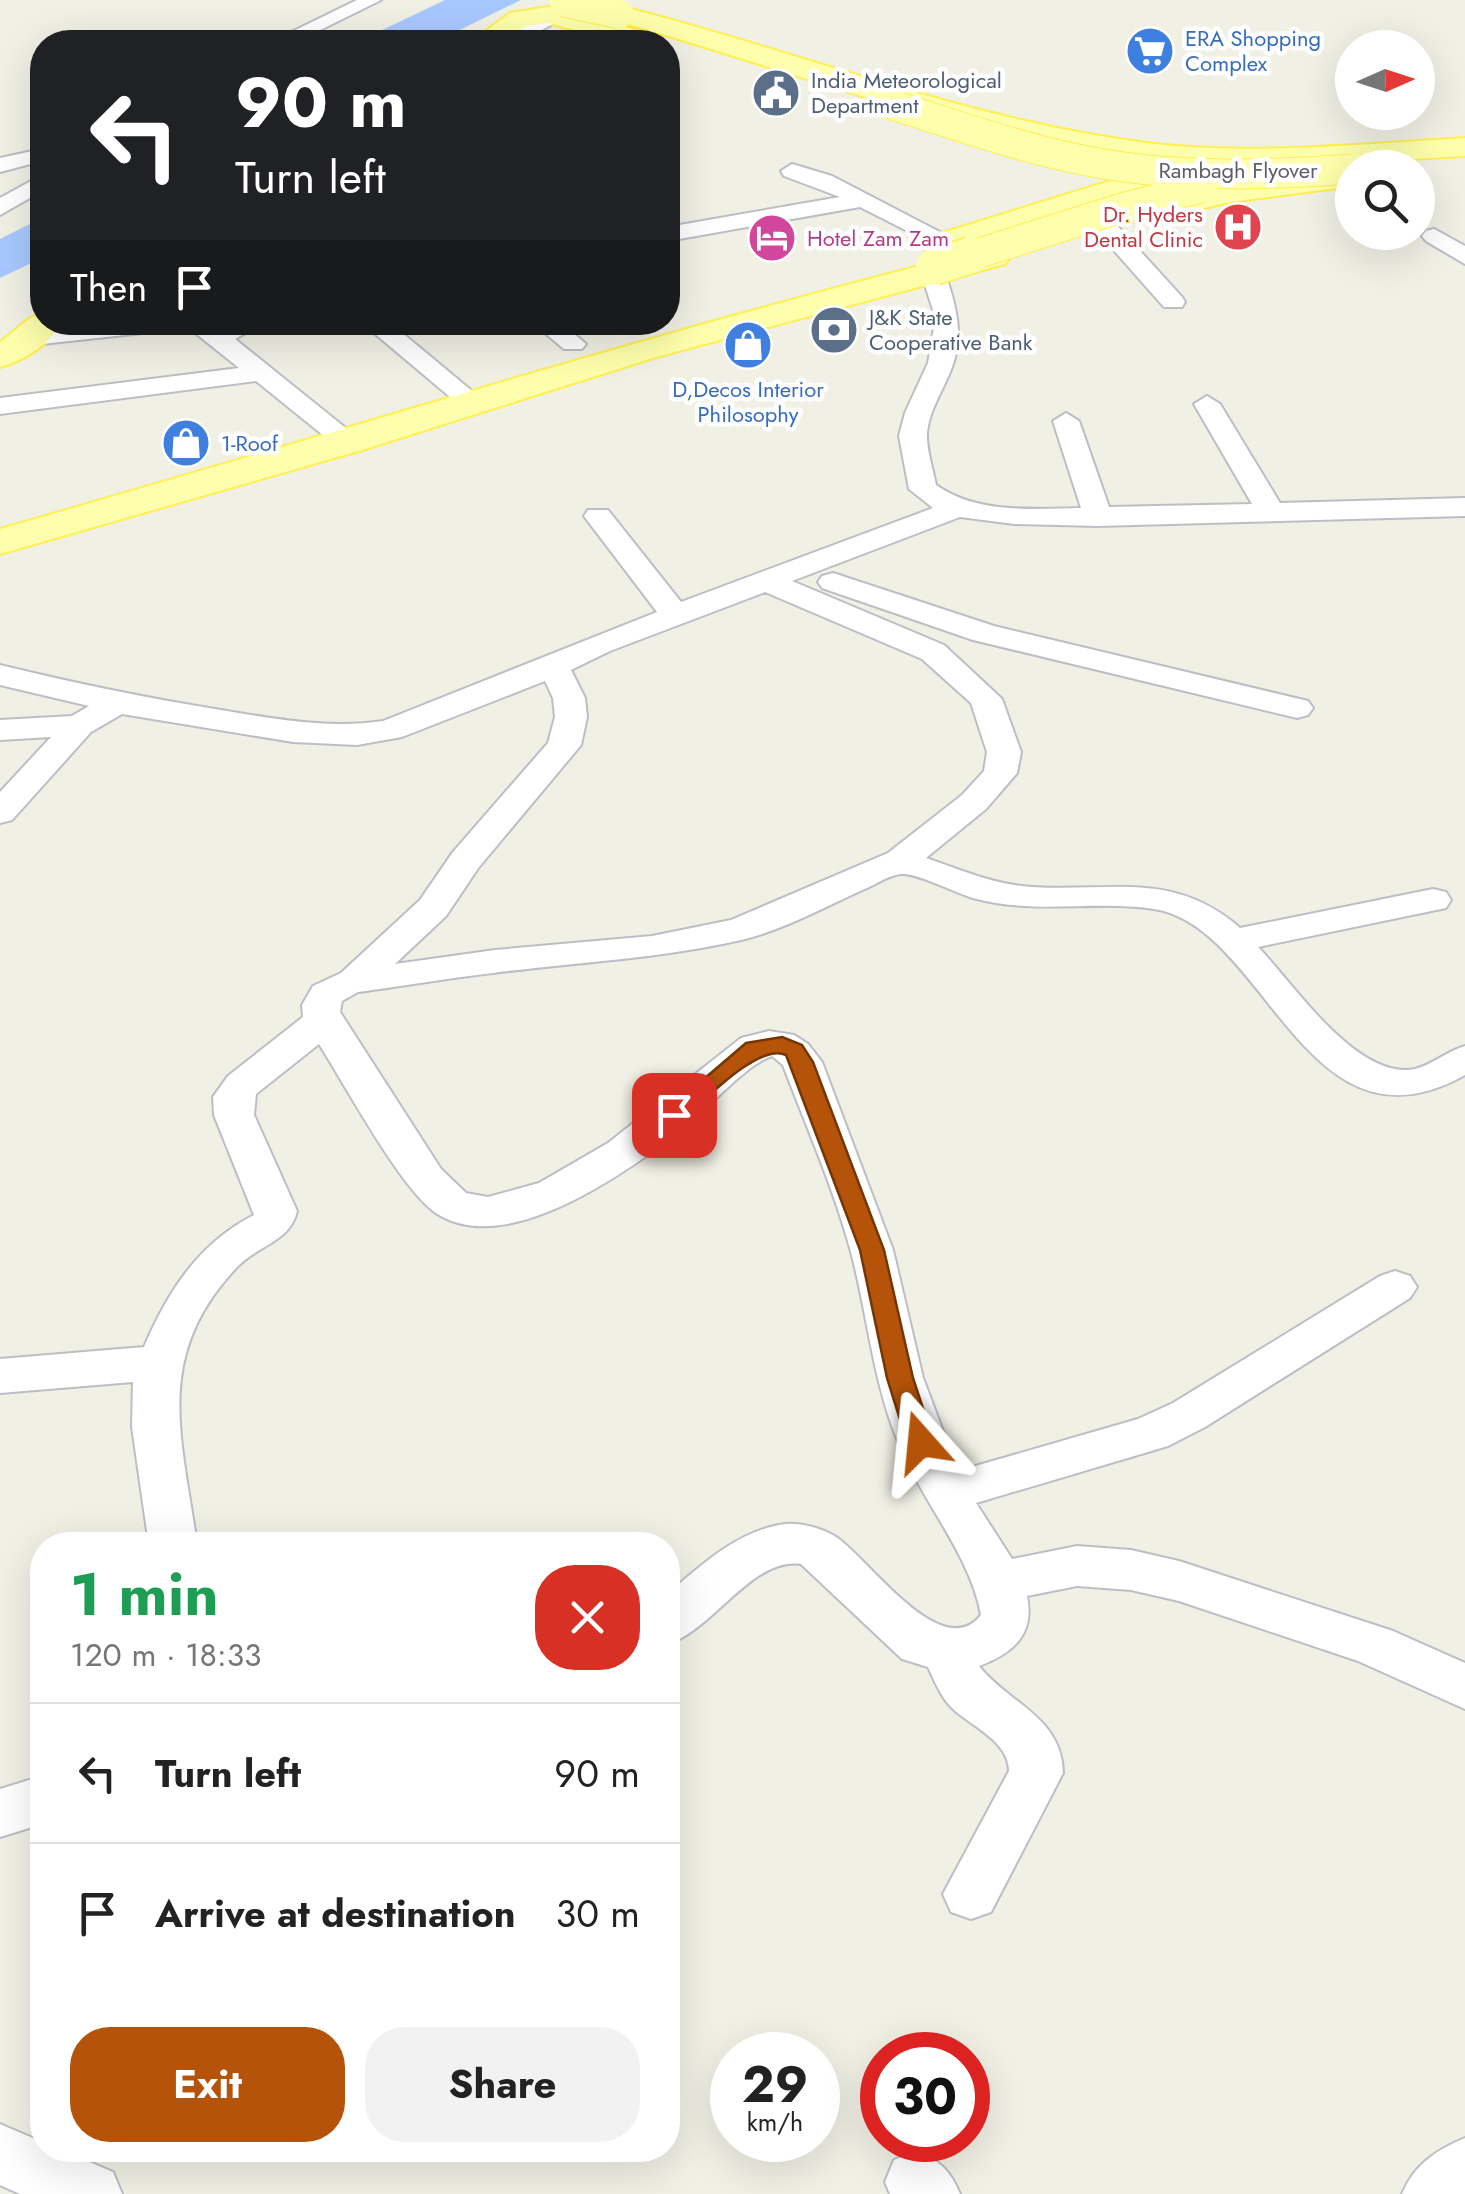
<!DOCTYPE html>
<meta charset="utf-8">
<style>
body{margin:0;font-family:Jost,sans-serif;background:#f2f2f2;color:#222;height:100vh;display:flex;flex-direction:column;font-size:38px;white-space:nowrap}
*{box-sizing:border-box;margin:0}
p{font-size:32px;color:#767676}
.icon{flex:none;width:55px;height:55px;fill:none;stroke:currentColor;stroke-width:2;stroke-linecap:round;stroke-linejoin:round}
.map{position:relative;flex:1;overflow:hidden}
.side{position:absolute;left:30px;top:1532px;width:650px;height:630px;display:flex;flex-direction:column;background:#fff;border-radius:40px;box-shadow:0 10px 40px #0002}
.side>*{flex:none}
.top-card{position:absolute;left:30px;top:30px;width:650px;height:305px;border-radius:40px;box-shadow:0 10px 40px #0002;background:#202124;color:#fff;overflow:hidden}
.needle{width:65px;rotate:87deg}
.tools{position:absolute;left:1335px;top:30px;display:grid;gap:20px}
.tools a{display:grid;place-items:center;width:100px;height:100px;border-radius:50%;background:#fff;box-shadow:0 10px 40px #0002;font-size:50px}
.speed{position:absolute;left:710px;top:2032px;display:flex;gap:20px;font-size:50px;font-weight:700;text-align:center}
.speed>*{display:grid;place-content:center;width:130px;height:130px;border-radius:50%;background:#fff;box-shadow:0 10px 40px #0002;line-height:1}
.speed small{font-size:25px;font-weight:400}
.speed .limit{border:15px solid #d22;background:#fff;color:#111}
.pin{position:absolute;display:grid;place-items:center;width:85px;height:85px;color:#fff;margin:-42px;border-radius:20px;box-shadow:0 5px 15px #0006}
.me{position:absolute;width:110px;margin:-55px;rotate:342deg;stroke-linejoin:round;filter:drop-shadow(0 0 8px #0008)}
.turn{display:flex;align-items:center;gap:35px;height:210px;padding:0 40px;font-size:45px}
.turn .icon{width:130px;height:130px;stroke-width:2.5}
.turn b{display:block;font-size:70px;line-height:85px}
.then{display:flex;align-items:center;height:95px;padding:0 40px;background:#0003;gap:20px;font-size:38px}
.round{display:grid;place-items:center;flex:none;width:105px;height:105px;border-radius:40px;background:#f2f2f2}
.summary{display:flex;align-items:center;justify-content:space-between;height:170px;padding:0 40px}
h1{font-size:60px;font-weight:700;line-height:75px;color:#1e9e55}
.cta{display:flex;gap:20px;margin-top:auto;padding:20px 40px}
.cta a{flex:1;height:115px;border-radius:40px;background:#b45309;color:#fff;font-size:40px;font-weight:700;line-height:115px;text-align:center}
.cta a+a{background:#f2f2f2;color:#222}
ul{padding:0;list-style:none}
li{display:flex;align-items:center;gap:30px;height:140px;padding:0 40px;border-top:2px solid #e0e0e0}
li div{flex:1}
li b{display:block;font-size:38px}
li em{font-style:normal}
.map>svg:first-child{display:block}
.water{fill:#a7c8ff}
.lines{fill:none;stroke-linecap:round;stroke-linejoin:round}
.minor-casing{stroke:#bdbec5;stroke-width:4}
.primary-casing{stroke:#ffef50;stroke-width:4}
.minor{fill:#fff;fill-rule:evenodd}
.primary{fill:#fdffac;fill-rule:evenodd}
.primary-bridge-far1-casing{stroke:#ffef50;stroke-width:31;stroke-linecap:butt}
.primary-bridge-casing{stroke:#ffef50;stroke-width:39;stroke-linecap:butt}
.primary-bridge-far1{stroke:#fdffac;stroke-width:29}
.primary-bridge{stroke:#fdffac;stroke-width:36}
.route{fill:#b45309;stroke:#753606;stroke-width:2.5}
.labels{text-anchor:middle;dominant-baseline:central;stroke-width:9;stroke-linejoin:round;paint-order:stroke}
.far-shop-label{font-size:22px;fill:#366cbe;stroke:#fff;text-anchor:start}
.far-service-label{font-size:22px;fill:#4e5e75;stroke:#fff;text-anchor:start}
.far-street-label{font-size:22px;fill:#5d5f67;stroke:#fff}
.far-health-label{font-size:22px;fill:#be3a42;stroke:#fff;text-anchor:end}
.far-hotel-label{font-size:22px;fill:#b23c85;stroke:#fff;text-anchor:start}
</style>
<div class="map">
<svg width="1465" height="2194" viewBox="0 0 1465 2194">
<rect width="100%" height="100%" fill="#f1f0e5"/>
<path class="water" d="M 445,0 L 521,0 L 435,42 L 357,42 Z
M 42,218 L 42,258 L 0,278 L 0,239 Z"/>
<g class="lines">
<g class="minor-casing">
<path id="minor" d="M 357,0 L 381,0 L 296,42 L 271,42 Z
M 560,6 L 569,12 L 567,16 L 520,42 L 497,42 Z
M 42,149 L 42,161 L 0,172 L 0,158 Z
M 792,164 L 832,176 L 959,242 L 947,249 L 939,247 L 860,207 L 668,241 L 668,227 L 840,197 L 784,176 L 781,171 Z
M 42,175 L 42,191 L 0,215 L 0,198 Z
M 1103,217 L 1111,219 L 1182,297 L 1185,302 L 1182,307 L 1164,307 L 1095,229 L 1092,224 L 1095,219 Z
M 1434,229 L 1465,246 L 1465,264 L 1426,241 L 1422,236 L 1426,231 Z
M 934,269 L 946,276 C 956,306 964,335 952,367 C 944,389 930,408 927,432 C 926,449 933,469 936,485 C 977,514 1033,509 1081,508 L 1053,421 L 1066,413 L 1079,421 L 1109,507 L 1252,504 L 1194,404 L 1207,396 L 1220,404 L 1280,503 L 1465,498 L 1465,516 L 1098,526 L 1014,524 L 960,517 L 792,581 L 944,645 L 1002,699 L 1021,752 L 1017,773 L 986,809 L 926,858 C 961,870 995,885 1032,887 C 1111,892 1174,870 1240,928 L 1433,889 L 1446,892 L 1451,900 L 1446,908 L 1258,947 C 1293,983 1357,1081 1415,1069 C 1432,1065 1447,1051 1465,1046 L 1465,1075 C 1305,1165 1267,926 1154,909 C 1093,900 1034,915 973,898 C 956,893 917,873 902,874 C 891,874 876,884 867,888 C 826,906 784,930 741,940 C 658,959 577,962 493,973 C 448,978 403,986 358,992 L 342,1001 L 340,1012 L 441,1169 L 466,1193 L 488,1197 L 539,1183 L 608,1143 L 741,1038 L 769,1031 L 794,1035 L 808,1044 L 822,1062 L 893,1250 L 923,1378 L 958,1471 L 1138,1419 L 1173,1403 L 1380,1276 L 1395,1271 L 1410,1276 L 1417,1287 L 1410,1298 L 1205,1427 L 1168,1446 L 976,1503 L 1012,1559 L 1077,1546 L 1131,1550 L 1179,1561 L 1393,1631 L 1465,1663 L 1465,1709 L 1358,1661 L 1179,1601 L 1131,1590 L 1077,1586 L 1027,1596 C 1035,1635 1013,1653 979,1666 C 1009,1704 1062,1717 1063,1773 L 991,1912 L 971,1919 L 951,1912 L 943,1894 L 1009,1771 C 1009,1741 972,1727 952,1708 C 941,1697 935,1682 928,1667 L 902,1659 L 801,1564 C 752,1557 713,1630 668,1644 L 668,1594 C 701,1565 739,1530 785,1524 C 800,1522 824,1529 836,1537 C 869,1559 942,1665 981,1615 C 970,1554 922,1502 899,1444 C 873,1383 868,1316 851,1252 C 834,1189 806,1126 783,1065 L 772,1056 C 745,1065 709,1108 684,1128 C 630,1170 507,1260 436,1213 C 401,1189 345,1085 319,1044 L 256,1094 L 254,1115 L 297,1211 C 290,1242 258,1245 237,1267 C 152,1357 182,1437 197,1545 L 149,1545 L 132,1427 L 133,1382 L 0,1393 L 0,1359 L 144,1347 C 168,1291 199,1243 254,1215 L 214,1115 L 213,1097 L 228,1076 L 303,1017 L 302,1005 L 313,986 L 341,973 L 420,900 L 453,852 L 548,743 L 555,717 L 553,698 L 545,681 L 402,737 L 357,745 L 293,742 L 122,714 L 91,732 L 12,820 L 0,823 L 0,792 L 51,737 L 0,740 L 0,720 L 72,716 L 89,706 L 0,685 L 0,665 C 74,683 146,698 221,710 C 275,719 329,729 383,721 L 657,612 L 584,516 L 588,510 L 608,510 L 681,602 L 933,508 L 909,489 L 899,436 L 905,413 L 928,363 L 934,328 L 934,313 L 922,276 ZM 765,592 L 922,659 L 971,703 L 987,752 L 984,771 L 962,795 L 888,853 L 731,920 L 652,936 L 495,950 L 395,964 L 446,916 L 479,867 L 581,745 L 587,717 L 585,698 L 571,670 L 610,651 Z
M 102,322 L 213,322 L 219,327 L 231,322 L 265,322 L 235,339 L 363,442 L 349,450 L 339,448 L 256,381 L 0,414 L 0,398 L 239,368 L 189,328 L 33,345 L 20,337 L 33,329 Z
M 361,322 L 389,322 L 484,401 L 471,409 L 462,407 Z
M 532,322 L 560,322 L 586,344 L 582,349 L 564,349 Z
M 833,573 L 994,626 L 1308,701 L 1313,708 L 1308,715 L 1297,718 L 973,640 L 822,588 L 818,582 L 822,576 Z
M 42,1776 L 42,1824 L 0,1837 L 0,1789 Z
M 0,2124 L 42,2142 L 42,2150 L 61,2150 L 113,2172 L 122,2194 L 20,2194 L 0,2185 Z
M 1465,2138 L 1465,2194 L 1402,2194 C 1414,2165 1436,2150 1465,2138 Z
M 916,2151 C 940,2161 950,2170 960,2194 L 890,2194 L 885,2182 L 894,2160 Z"/>
</g>
<g class="primary-casing">
<path id="primary" d="M 619,6 C 795,50 966,120 1147,143 C 1252,156 1360,144 1465,138 L 1465,156 L 1306,165 L 1191,165 L 1194,169 L 1190,175 L 937,255 L 926,252 L 921,245 L 926,238 L 1168,163 C 977,145 794,70 610,19 L 606,14 Z
M 548,7 L 658,36 L 662,42 L 621,42 L 548,23 L 526,26 L 501,42 L 471,42 L 510,13 Z
M 1345,170 L 1352,172 L 1352,186 L 1230,202 L 1139,223 L 1128,221 L 1123,214 L 1128,207 L 1230,184 Z
M 994,247 L 1005,250 L 1010,257 L 1005,264 L 656,357 L 362,450 L 0,554 L 0,529 C 331,435 660,330 994,247 Z
M 42,313 L 42,322 L 63,322 C 48,344 26,360 0,367 L 0,342 C 14,333 28,316 42,313 Z"/>
</g>
<use href="#minor" class="minor"/>
<use href="#primary" class="primary"/>
<g class="primary-bridge-far1-casing">
<path id="primary-bridge-far1" d="M 564,2 L 619,14
M 883,102 C 954,124 1025,150 1098,163 C 1182,178 1267,175 1352,169
M 963,258 L 1125,207 L 1201,188"/>
</g>
<g class="primary-bridge-casing">
<path id="primary-bridge" d="M 934,267 L 971,255"/>
</g>
<use href="#primary-bridge-far1" class="primary-bridge-far1"/>
<use href="#primary-bridge" class="primary-bridge"/>
</g>
<path class="route" d="M 782,1037 L 802,1045 L 813,1062 L 884,1250 L 913,1378 L 934,1442 L 930,1449 L 911,1449 L 907,1442 L 887,1378 L 860,1250 L 786,1055 C 759,1042 703,1102 682,1120 L 674,1123 L 662,1115 L 746,1043 Z"/>
<defs>
<g id="supermarket-disc" transform="scale(2.5)"><circle r="9.5" fill="#3f7fe0" stroke="#fff"/><path d="M-6-5.5h2.5l.6 2H6L4.5 2H-2.5L-4.4-4H-6ZM-1.5 3.2a1.3 1.3 0 1 0 .1 0ZM3 3.2a1.3 1.3 0 1 0 .1 0Z" fill="#fff"/></g>
<g id="civic-disc" transform="scale(2.5)"><circle r="9.5" fill="#5c6f8a" stroke="#fff"/><path d="M-.6-6.5H3V-4.5H.6V-3L4-1V1h2V6H-6V1h2V-1L-.6-3ZM-1.2 2.5V6h2.4V2.5Z" fill="#fff"/></g>
<g id="hospital-disc" transform="scale(2.5)"><circle r="9.5" fill="#e0444e" stroke="#fff"/><path d="M-5-5h3v3.5h4V-5h3V5h-3V1.5h-4V5h-3Z" fill="#fff"/></g>
<g id="hotel-disc" transform="scale(2.5)"><circle r="9.5" fill="#d1479c" stroke="#fff"/><path d="M-6-4.5h1.5V1H6V5H4.5V3h-9V5H-6ZM-4 0a1.8 1.8 0 1 1 3.6 0ZM.5 0V-2.5h3Q6-2.5 6 0Z" fill="#fff"/></g>
<g id="bank-disc" transform="scale(2.5)"><circle r="9.5" fill="#5c6f8a" stroke="#fff"/><path d="M-6-4H6V4H-6ZM0-2.3a2.3 2.3 0 1 0 0 4.6a2.3 2.3 0 1 0 0-4.6Z" fill="#fff"/></g>
<g id="shop-disc" transform="scale(2.5)"><circle r="9.5" fill="#3f7fe0" stroke="#fff"/><path d="M-5-2.5h2.3a2.7 3.5 0 0 1 5.4 0H5L5.5 6h-11ZM-1.5-2.5h3a1.5 2.3 0 0 0-3 0Z" fill="#fff"/></g>
</defs>
<g fill-rule="evenodd">
<use href="#supermarket-disc" x="1150" y="51"/>
<use href="#civic-disc" x="776" y="93"/>
<use href="#hospital-disc" x="1238" y="227"/>
<use href="#hotel-disc" x="772" y="238"/>
<use href="#bank-disc" x="834" y="330"/>
<use href="#shop-disc" x="748" y="345"/>
<use href="#shop-disc" x="186" y="443"/>
</g>
<g class="labels">
<g class="far-shop-label">
<text x="1185" y="38">ERA Shopping<tspan x="1185" dy="25">Complex</tspan></text>
<text x="748" y="389" text-anchor="middle">D,Decos Interior<tspan x="748" dy="25">Philosophy</tspan></text>
<text x="221" y="443">1-Roof</text>
</g>
<g class="far-service-label">
<text x="811" y="80">India Meteorological<tspan x="811" dy="25">Department</tspan></text>
<text x="869" y="317">J&amp;K State<tspan x="869" dy="25">Cooperative Bank</tspan></text>
</g>
<g class="far-street-label">
<text x="1238" y="170">Rambagh Flyover</text>
</g>
<g class="far-health-label">
<text x="1203" y="214">Dr. Hyders<tspan x="1203" dy="25">Dental Clinic</tspan></text>
</g>
<g class="far-hotel-label">
<text x="807" y="238">Hotel Zam Zam</text>
</g>
</g>
</svg>
<div class="tools">
<a><svg class="needle" viewBox="-14 -14 28 28"><path d="M0-13l5 13h-10z" fill="#e53935"/><path d="M0 13l5-13h-10z" fill="#767676"/></svg></a>
<a><svg class="icon" aria-label="search" viewBox="0 0 24 24"><circle cx="10" cy="10" r="6"/><path d="M15 15l6 6"/></svg></a>
</div>
<div class="speed"><div>29<small>km/h</small></div><div class="limit">30</div></div>
<div class="pin" style="left:674px;top:1115px;background:#d93025"><svg class="icon" aria-label="arrive" viewBox="0 0 24 24"><path d="M6 21V4h12l-3 4 3 4H6"/></svg></div>
<svg class="me" style="left:921px;top:1442px" viewBox="-20 -20 40 40"><path d="M0-17L14 15 0 8-14 15z" fill="#b45309" stroke="#fff" stroke-width="4"/></svg>
<div class="top-card">
<div class="turn"><svg class="icon" aria-label="left" viewBox="0 0 24 24"><path d="M17 20v-9H6M10 6l-5 5 5 5"/></svg><div><b>90 m</b>Turn left</div></div>
<div class="then">Then<svg class="icon" aria-label="arrive" viewBox="0 0 24 24"><path d="M6 21V4h12l-3 4 3 4H6"/></svg></div>
</div>
<section class="side">
<div class="summary"><div><h1>1 min</h1><p>120 m · 18:33</p></div><a class="round" style="background:#d93025;color:#fff"><svg class="icon" aria-label="close" viewBox="0 0 24 24"><path d="M6 6l12 12M18 6L6 18"/></svg></a></div>
<ul>
<li><svg class="icon" aria-label="left" viewBox="0 0 24 24"><path d="M17 20v-9H6M10 6l-5 5 5 5"/></svg><div><b>Turn left</b></div><em>90 m</em></li>
<li><svg class="icon" aria-label="arrive" viewBox="0 0 24 24"><path d="M6 21V4h12l-3 4 3 4H6"/></svg><div><b>Arrive at destination</b></div><em>30 m</em></li>
</ul>
<div class="cta"><a>Exit</a><a>Share</a></div>
</section>
</div>
